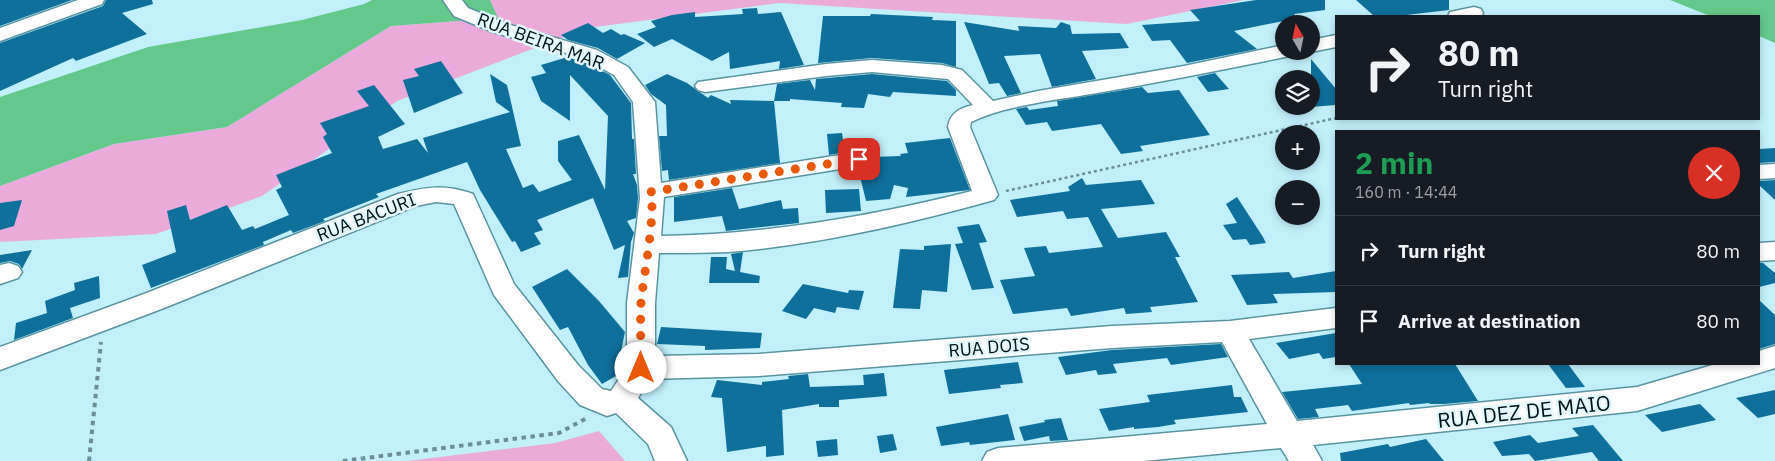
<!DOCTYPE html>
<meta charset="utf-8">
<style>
body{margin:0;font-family:"IBM Plex Sans",sans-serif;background:#20242c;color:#f1f3f6;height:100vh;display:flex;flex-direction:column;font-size:19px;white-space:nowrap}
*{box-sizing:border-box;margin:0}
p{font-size:16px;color:#9ea1a6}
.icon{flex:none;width:28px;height:28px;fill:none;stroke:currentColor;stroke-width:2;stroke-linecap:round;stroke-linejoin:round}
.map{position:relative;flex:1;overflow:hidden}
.drawer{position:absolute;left:1335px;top:130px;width:425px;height:235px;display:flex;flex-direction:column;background:#171b24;border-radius:0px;box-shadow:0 2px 8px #0003}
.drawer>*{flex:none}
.banner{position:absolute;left:1335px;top:15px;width:425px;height:105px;border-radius:0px;box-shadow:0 2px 8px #0003;background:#171b24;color:#f1f3f6;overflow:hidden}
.needle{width:32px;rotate:351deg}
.controls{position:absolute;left:1275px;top:15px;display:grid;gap:10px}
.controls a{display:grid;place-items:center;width:45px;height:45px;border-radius:50%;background:#171b24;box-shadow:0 2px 8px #0003;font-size:25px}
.pin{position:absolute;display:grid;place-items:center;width:42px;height:42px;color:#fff;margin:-21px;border-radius:10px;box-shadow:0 2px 8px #0006}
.me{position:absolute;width:55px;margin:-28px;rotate:0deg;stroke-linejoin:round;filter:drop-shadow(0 0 4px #0008)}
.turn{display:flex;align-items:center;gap:18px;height:105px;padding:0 20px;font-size:22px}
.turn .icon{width:65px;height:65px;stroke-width:2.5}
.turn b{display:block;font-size:35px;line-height:42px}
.round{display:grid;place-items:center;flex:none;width:52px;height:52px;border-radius:26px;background:#20242c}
.headline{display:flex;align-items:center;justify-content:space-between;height:85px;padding:0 20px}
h1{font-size:30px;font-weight:700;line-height:38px;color:#1e9e55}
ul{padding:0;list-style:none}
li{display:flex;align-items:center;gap:15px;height:70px;padding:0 20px;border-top:1px solid #363941}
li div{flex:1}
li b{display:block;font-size:19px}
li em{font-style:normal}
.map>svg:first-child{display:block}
.green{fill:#eaabdc}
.water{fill:#64c88a}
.building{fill:#0e709b}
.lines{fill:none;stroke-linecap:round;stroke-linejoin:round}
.minor-casing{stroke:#5a94a2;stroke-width:3}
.path-far1{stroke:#6b8e97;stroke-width:2.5;stroke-dasharray:3 3;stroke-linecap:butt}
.path{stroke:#6b8e97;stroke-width:4;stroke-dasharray:4.5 4.5;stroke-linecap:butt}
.minor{fill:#fff;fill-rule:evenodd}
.route{stroke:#ea580c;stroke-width:9;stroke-dasharray:0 16.2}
.labels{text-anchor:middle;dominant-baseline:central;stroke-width:5;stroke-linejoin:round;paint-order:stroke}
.street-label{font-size:18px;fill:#001318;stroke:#e1f9fe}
.near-street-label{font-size:21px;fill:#001318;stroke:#e1f9fe}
</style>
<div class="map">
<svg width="1775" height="461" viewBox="0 0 1775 461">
<rect width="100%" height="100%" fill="#c1f0fc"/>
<path class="green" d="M 490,0 L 1243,0 L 1127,24 L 779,3 L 587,28 L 397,101 L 262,196 L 156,234 L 0,242 L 0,186 L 114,144 L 227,127 L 391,26 L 497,18 Z
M 599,431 L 625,461 L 406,461 L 555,443 Z"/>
<path class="water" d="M 372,0 L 490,0 L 498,18 L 391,26 L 227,127 L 114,144 L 0,186 L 0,97 L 148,47 L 302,20 L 364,4 Z
M 1670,0 L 1775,0 L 1775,43 L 1759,36 L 1759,16 L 1710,16 Z"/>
<path class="building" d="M 0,0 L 72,0 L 0,26 Z
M 106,0 L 152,0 L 153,4 L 122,13 L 147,34 L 76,61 L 73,58 L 0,91 L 0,43 L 103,6 Z
M 1256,0 L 1325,0 L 1325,10 L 1294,14 L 1298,18 L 1234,31 L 1257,49 L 1187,63 L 1170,40 L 1152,41 L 1142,25 L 1200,21 L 1190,10 Z
M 1356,0 L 1449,0 L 1449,10 L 1398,16 L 1374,16 Z
M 757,8 L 758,14 L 781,12 L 804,65 L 779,69 L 780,61 L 730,69 L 729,52 L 712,61 L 672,39 L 654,47 L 637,34 L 656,27 L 651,21 L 672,15 L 695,12 L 695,17 L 743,14 L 742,9 Z
M 871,14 L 933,17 L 932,20 L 956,21 L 956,67 L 942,63 L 872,58 L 818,63 L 823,16 L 870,16 Z
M 964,22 L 1019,31 L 1018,26 L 1056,28 L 1061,22 L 1070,25 L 1072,34 L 1120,33 L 1129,48 L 1082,51 L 1096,79 L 1052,87 L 1040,54 L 1004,56 L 1021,93 L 1007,96 L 999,83 L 989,84 Z
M 588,23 L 603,33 L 611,29 L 621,35 L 624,34 L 645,43 L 617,59 L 598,48 L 568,40 L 561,35 Z
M 571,56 L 582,60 L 610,75 L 631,103 L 632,139 L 634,139 L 636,174 L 633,174 L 637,185 L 638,198 L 636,218 L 627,221 L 634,233 L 631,242 L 628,277 L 618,278 L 625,245 L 614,250 L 593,198 L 537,220 L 543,230 L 534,233 L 541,244 L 521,252 L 515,241 L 512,242 L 480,190 L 467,162 L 376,194 L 379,197 L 323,219 L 325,221 L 293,233 L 291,230 L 263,242 L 264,245 L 151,288 L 142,265 L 176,252 L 167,211 L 186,205 L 190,220 L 227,205 L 242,230 L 253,226 L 255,229 L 289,215 L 276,190 L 282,187 L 276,175 L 332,153 L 323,137 L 327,134 L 320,123 L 369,106 L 357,91 L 374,85 L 405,124 L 378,137 L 383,149 L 417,139 L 428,153 L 423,138 L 510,112 L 496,102 L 490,74 L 507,85 L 521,146 L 506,149 L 523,188 L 533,184 L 539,192 L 572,180 L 558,161 L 558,141 L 579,135 L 605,190 L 608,116 L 570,75 L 570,121 L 541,101 L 531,77 L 546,73 L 541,65 Z
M 1311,59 L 1336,89 L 1336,105 L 1311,107 Z
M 441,61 L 463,93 L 414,113 L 403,80 L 419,76 L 414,69 Z
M 1215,73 L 1229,89 L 1208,92 L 1197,77 Z
M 667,74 L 687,83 L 708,98 L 711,95 L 731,104 L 730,100 L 774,101 L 780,163 L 669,180 L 668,170 L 662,171 L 659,136 L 667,136 L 666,105 L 651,94 L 645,85 Z
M 872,74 L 947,81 L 956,90 L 956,96 L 893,92 L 890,97 L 868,94 L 864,108 L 841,107 L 842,103 L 790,99 L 790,101 L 774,101 L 777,84 L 810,80 L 815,90 L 816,79 Z
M 1142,87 L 1148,93 L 1179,90 L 1210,135 L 1140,146 L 1143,151 L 1121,154 L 1101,124 L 1052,131 L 1047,122 L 1026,125 L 1016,109 L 1027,107 L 1029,110 L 1058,106 L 1057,101 Z
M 842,133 L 845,152 L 829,155 L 827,134 Z
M 950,138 L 970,190 L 906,197 L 908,188 L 894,185 L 890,199 L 866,201 L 858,168 L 869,165 L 871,157 L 901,156 L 900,154 L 908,153 L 905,143 Z
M 1775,148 L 1775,162 L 1759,163 L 1759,149 Z
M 1082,178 L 1086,185 L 1141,180 L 1155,204 L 1101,209 L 1118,238 L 1166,232 L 1180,257 L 1175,257 L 1198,302 L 1150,307 L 1152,312 L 1126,314 L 1124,308 L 1071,316 L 1067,308 L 1013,314 L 1000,280 L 1035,276 L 1024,248 L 1046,246 L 1049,253 L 1103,247 L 1088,217 L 1067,219 L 1063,211 L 1017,217 L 1010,200 L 1070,191 L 1068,187 Z
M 1775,180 L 1775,200 L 1759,185 L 1759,181 Z
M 732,188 L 739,209 L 781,200 L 783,209 L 798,208 L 799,223 L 726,231 L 722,216 L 674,222 L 674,197 Z
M 859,189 L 861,211 L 826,213 L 825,190 Z
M 1237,197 L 1263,237 L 1266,243 L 1250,245 L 1246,239 L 1233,240 L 1223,225 L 1237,223 L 1226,204 Z
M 22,200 L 14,226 L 0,230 L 0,203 Z
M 979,224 L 987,242 L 979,243 L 994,288 L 972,290 L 955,244 L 963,243 L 957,227 Z
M 951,244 L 947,292 L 922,290 L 920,309 L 893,308 L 900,249 L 924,250 L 924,246 Z
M 32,250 L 22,269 L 19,264 L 10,261 L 0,263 L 0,255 Z
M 743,252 L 740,272 L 760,276 L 759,283 L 709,283 L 711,257 L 727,257 L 726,269 L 735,271 L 731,254 Z
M 1759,263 L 1763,263 L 1775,273 L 1775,283 L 1759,287 Z
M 567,269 L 599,301 L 625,332 L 616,376 L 602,384 L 588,365 L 568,327 L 560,330 L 532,287 Z
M 1336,271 L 1336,292 L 1273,294 L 1278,303 L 1247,305 L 1231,275 L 1289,272 L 1293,278 Z
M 99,276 L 100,298 L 70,308 L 73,318 L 14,340 L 16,323 L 47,313 L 45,301 L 75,290 L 74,283 Z
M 803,284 L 848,293 L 849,290 L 864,291 L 859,310 L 837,307 L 835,313 L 814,308 L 806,319 L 782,311 Z
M 1759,300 L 1775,315 L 1775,344 L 1759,349 Z
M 661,327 L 762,333 L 760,348 L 705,350 L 705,346 L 657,344 Z
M 1336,333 L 1336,357 L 1323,359 L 1319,353 L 1289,359 L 1276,343 Z
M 1221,344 L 1228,357 L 1171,365 L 1167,358 L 1113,364 L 1117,373 L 1098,375 L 1096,370 L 1066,375 L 1058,357 L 1112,350 Z
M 1018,362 L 1023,383 L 1000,385 L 1001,388 L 949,394 L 944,370 Z
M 1349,364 L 1455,364 L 1478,401 L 1444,404 L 1430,404 L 1429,403 L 1410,405 L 1409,403 L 1352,411 L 1348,405 L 1315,409 L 1319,417 L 1298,419 L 1282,392 L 1362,384 Z
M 1548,364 L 1568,364 L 1585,387 L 1566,388 Z
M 884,373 L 887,396 L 839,400 L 839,407 L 819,407 L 819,404 L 782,410 L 784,455 L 766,457 L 766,446 L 727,452 L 722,398 L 711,397 L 717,380 L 762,385 L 762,382 L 789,379 L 788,376 L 808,374 L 810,387 L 864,385 L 863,375 Z
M 1232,385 L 1234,397 L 1241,397 L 1248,412 L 1174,420 L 1176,424 L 1158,427 L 1134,429 L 1134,427 L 1109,431 L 1099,409 L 1150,402 L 1147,395 Z
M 1775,390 L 1775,414 L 1758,418 L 1736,398 Z
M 1700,404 L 1716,420 L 1662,432 L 1645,415 Z
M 1008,414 L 1015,440 L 970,445 L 969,442 L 941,446 L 936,427 Z
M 1061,418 L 1068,440 L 1050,441 L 1049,436 L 1024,441 L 1019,427 L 1045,422 L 1044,420 Z
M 1593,425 L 1623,461 L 1599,461 L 1592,452 L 1535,461 L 1529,454 L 1502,456 L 1493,442 L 1530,435 L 1538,443 L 1579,436 L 1572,428 Z
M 893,434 L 897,450 L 880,453 L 877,436 Z
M 837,439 L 838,455 L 818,457 L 816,441 Z
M 1426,439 L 1444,461 L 1341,461 L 1340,453 L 1388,444 L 1390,447 Z"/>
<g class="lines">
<g class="minor-casing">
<path id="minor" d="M 78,0 L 104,0 L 102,4 L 0,41 L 0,28 Z
M 443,0 L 462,0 L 468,8 L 507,24 L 597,50 L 628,67 L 655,102 L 661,183 L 859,152 L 867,154 L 870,159 L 867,164 L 859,166 L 664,197 L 661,236 C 768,234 868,217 972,191 L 948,127 C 950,113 960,108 973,105 L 948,79 L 872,72 L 826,76 L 705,92 L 698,90 L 695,86 L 698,82 L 826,64 L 872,60 L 942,65 L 962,70 L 993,101 L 1038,91 L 1184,66 L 1284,45 L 1284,51 L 1295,51 L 1292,55 L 1285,57 C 1222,70 1160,82 1097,93 C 1058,100 1005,105 971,122 L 970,127 L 998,195 L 994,200 C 907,224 818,245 728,252 C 705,253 682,253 659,253 L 655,303 L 655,356 L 759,354 L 1112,326 L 1230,321 L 1336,308 L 1336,328 L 1249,339 L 1297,421 L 1637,387 L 1716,364 L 1759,364 L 1759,351 L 1775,346 L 1775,368 L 1637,411 L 1313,445 L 1322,461 L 1289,461 L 1281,448 L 1143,461 L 982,461 L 987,452 L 998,448 L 1267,424 L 1222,342 L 1112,348 L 759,376 L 649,379 L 638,398 L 671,427 L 687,461 L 655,461 L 648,444 L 616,413 L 607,416 L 580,405 L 558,381 L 494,295 L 454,204 L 436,202 L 416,206 L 164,308 L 0,370 L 0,347 L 144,294 L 398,194 C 427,187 444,184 473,194 L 514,284 L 578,365 L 602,389 L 611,391 L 627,367 L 627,303 L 640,198 L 633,102 L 614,75 L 583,58 L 493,32 L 454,16 Z
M 1474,7 L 1481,9 L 1483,13 L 1481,16 L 1448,16 L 1450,12 Z
M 1336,35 L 1336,47 L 1311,52 L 1308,51 L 1311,51 L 1311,40 Z
M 1775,164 L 1775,178 L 1759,179 L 1759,165 Z
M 1775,242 L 1775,260 L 1759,261 L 1759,243 Z
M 9,263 L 18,266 L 22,272 L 18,278 L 0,284 L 0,265 Z"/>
</g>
<path class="path-far1" d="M 1006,191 L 1336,118"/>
<path class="path" d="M 89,461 L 101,342
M 343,461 L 559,433 L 587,418"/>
<use href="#minor" class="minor"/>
</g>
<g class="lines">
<path class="route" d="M 641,368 C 641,347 640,324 641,303 C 643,278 657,210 650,192 L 859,159"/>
</g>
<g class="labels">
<g class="street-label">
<text transform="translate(541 41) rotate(20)">RUA BEIRA MAR</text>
<text transform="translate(366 217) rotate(-21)">RUA BACURI</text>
<text transform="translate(989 347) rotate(-5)">RUA DOIS</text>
</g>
<g class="near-street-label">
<text transform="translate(1524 411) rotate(-6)">RUA DEZ DE MAIO</text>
</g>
</g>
</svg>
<div class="controls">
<a><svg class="needle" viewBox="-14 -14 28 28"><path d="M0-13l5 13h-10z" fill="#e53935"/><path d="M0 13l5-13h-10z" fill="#9ea1a6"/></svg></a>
<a><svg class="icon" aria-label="layers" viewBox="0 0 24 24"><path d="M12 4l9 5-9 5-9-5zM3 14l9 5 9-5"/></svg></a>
<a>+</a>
<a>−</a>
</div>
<div class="pin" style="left:859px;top:159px;background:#d93025"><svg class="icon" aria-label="arrive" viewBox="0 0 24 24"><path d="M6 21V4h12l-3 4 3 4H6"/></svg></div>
<svg class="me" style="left:641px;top:368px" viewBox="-20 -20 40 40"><circle r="19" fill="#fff"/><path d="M0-13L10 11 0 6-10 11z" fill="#ea580c"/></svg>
<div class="banner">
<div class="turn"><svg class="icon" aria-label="right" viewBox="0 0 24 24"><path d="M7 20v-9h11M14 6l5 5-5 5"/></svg><div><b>80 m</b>Turn right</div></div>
</div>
<section class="drawer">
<div class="headline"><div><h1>2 min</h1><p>160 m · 14:44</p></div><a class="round" style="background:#d93025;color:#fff"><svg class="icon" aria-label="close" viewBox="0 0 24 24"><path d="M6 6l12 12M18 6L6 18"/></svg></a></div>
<ul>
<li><svg class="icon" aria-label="right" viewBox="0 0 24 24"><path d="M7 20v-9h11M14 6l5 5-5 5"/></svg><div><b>Turn right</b></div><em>80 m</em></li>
<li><svg class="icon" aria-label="arrive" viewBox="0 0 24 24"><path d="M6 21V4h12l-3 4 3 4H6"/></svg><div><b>Arrive at destination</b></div><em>80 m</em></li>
</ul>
</section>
</div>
